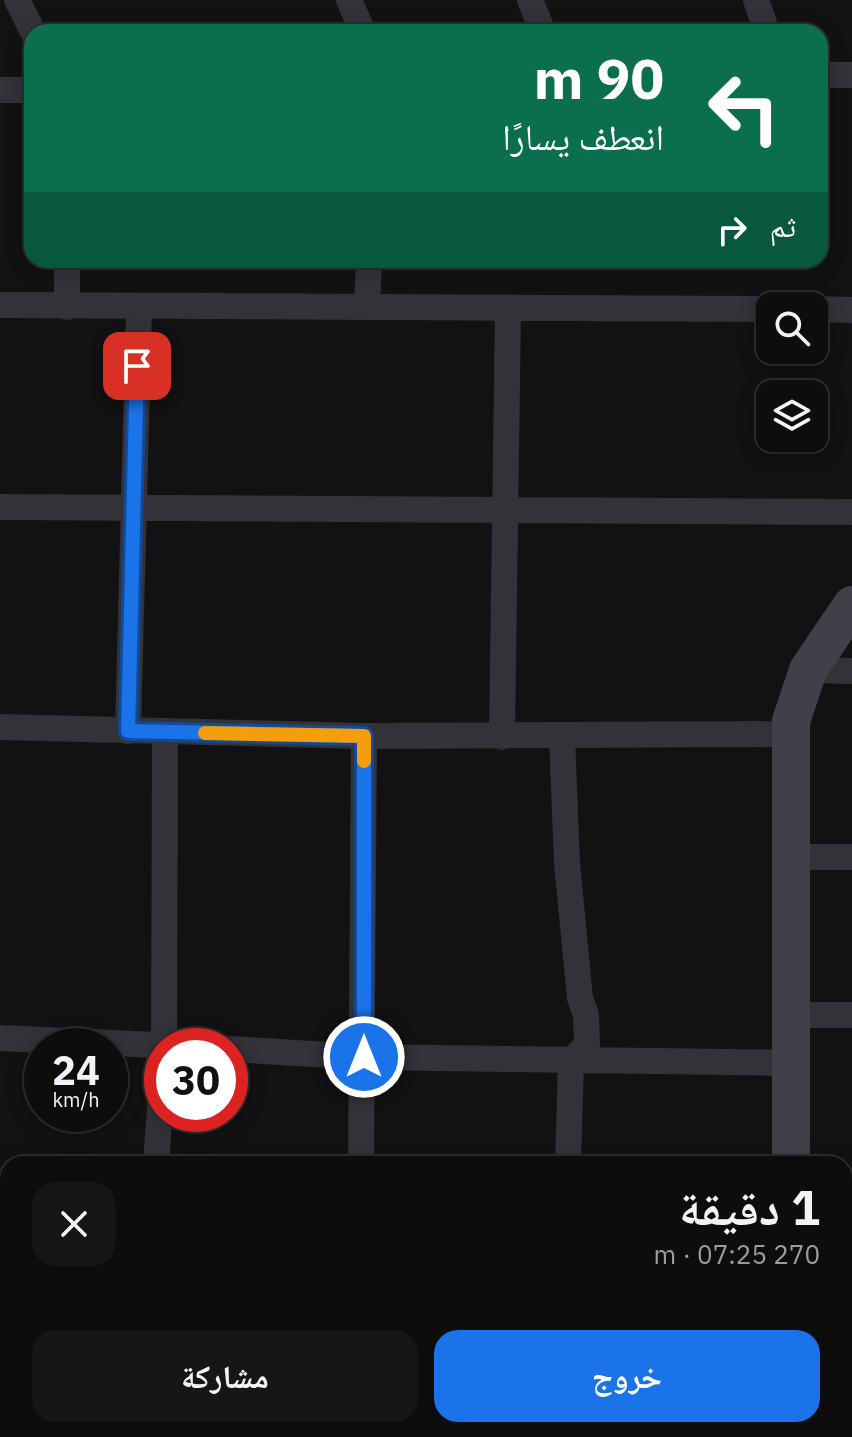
<!DOCTYPE html>
<html lang="ar">
<meta charset="utf-8">
<style>
body{margin:0;font-family:"IBM Plex Sans","Noto Naskh Arabic",sans-serif;background:#171617;color:#f1f3f6;direction:rtl;height:100vh;display:flex;flex-direction:column;font-size:30px;white-space:nowrap}
*{box-sizing:border-box;margin:0}
p{font-size:26px;color:#9b9c9e}
.icon{flex:none;width:44px;height:44px;fill:none;stroke:currentColor;stroke-width:2;stroke-linecap:round;stroke-linejoin:round}
.map{position:relative;flex:1;overflow:hidden;direction:ltr}
.side{position:absolute;left:0px;top:1156px;width:852px;height:282px;display:flex;flex-direction:column;background:#0e0d0e;border-radius:24px 24px 0 0;box-shadow:0 4px 20px #0003,0 0 0 2px #2e2d2e;direction:rtl}
.side>*{flex:none}
.banner{position:absolute;left:24px;top:24px;width:804px;height:244px;border-radius:24px;box-shadow:0 4px 20px #0003,0 0 0 2px #2e2d2e;direction:rtl;background:#0b6e4f;color:#fff;overflow:hidden}
.buttons{position:absolute;left:756px;top:292px;display:grid;gap:16px}
.buttons a{display:grid;place-items:center;width:72px;height:72px;border-radius:16px;background:#0e0d0e;box-shadow:0 4px 20px #0003,0 0 0 2px #2e2d2e;font-size:40px}
.speed{position:absolute;left:24px;top:1028px;display:flex;gap:16px;font-size:40px;font-weight:700;text-align:center}
.speed>*{display:grid;place-content:center;width:104px;height:104px;border-radius:50%;background:#0e0d0e;box-shadow:0 4px 20px #0003,0 0 0 2px #2e2d2e;line-height:1}
.speed small{font-size:20px;font-weight:400}
.speed .limit{border:12px solid #d22;background:#fff;color:#111}
.pin{position:absolute;display:grid;place-items:center;width:68px;height:68px;color:#fff;margin:-34px;border-radius:16px;box-shadow:0 4px 12px #0006}
.me{position:absolute;width:88px;margin:-44px;rotate:0deg;stroke-linejoin:round;filter:drop-shadow(0 0 6px #0008)}
.turn{display:flex;align-items:center;gap:28px;height:168px;padding:0 32px;font-size:36px}
.turn .icon{width:104px;height:104px;stroke-width:2.5}
.turn b{display:block;font-size:56px;line-height:68px}
.then{display:flex;align-items:center;height:76px;padding:0 32px;background:#0003;gap:16px;font-size:30px}
.round{display:grid;place-items:center;flex:none;width:84px;height:84px;border-radius:24px;background:#171617}
.summary{display:flex;align-items:center;justify-content:space-between;height:136px;padding:0 32px}
h1{font-size:48px;font-weight:700;line-height:60px}
.primary-button{display:flex;gap:16px;margin-top:auto;padding:16px 32px}
.primary-button a{flex:1;height:92px;border-radius:24px;background:#1a73e8;color:#fff;font-size:32px;font-weight:700;line-height:92px;text-align:center}
.primary-button a+a{background:#171617;color:#f1f3f6}
.map>svg:first-child{display:block}
.lines{fill:none;stroke-linecap:round;stroke-linejoin:round}
.street{stroke:#323238;stroke-width:26}
.secondary{stroke:#404049;stroke-width:38}
.route-casing{stroke:#114b97;stroke-width:20}
.route{stroke:#1a73e8;stroke-width:14}
.slow{stroke:#f59e0b;stroke-width:14}
</style>
<div class="map">
<svg width="852" height="1437" viewBox="0 0 852 1437">
<rect width="100%" height="100%" fill="#121113"/>
<g class="lines">
<path class="street" d="M 17,0 L 33,32
M 349,0 L 363,32
M 530,0 L 543,32
M 756,0 L 767,32
M 820,75 L 852,75
M 0,90 L 32,90
M 67,260 L 67,307
M 0,305 L 770,309
M 367,306 L 369,260
M 814,309 L 852,310
M 0,507 L 852,512
M 808,670 L 852,671
M 0,727 L 364,736 L 790,734
M 128,731 L 139,309
M 502,737 L 508,310
M 562,737 L 567,863 L 580,998 L 586,1015 L 587,1045 L 571,1061 L 568,1164
M 789,857 L 852,857
M 793,1015 L 852,1015
M 0,1038 L 180,1046
M 164,1046 L 165,732
M 230,1049 L 364,1057 L 793,1063
M 156,1164 L 162,1080
M 361,1164 L 364,736
M 844,1188 L 852,1188
M 0,1251 L 8,1251
M 844,1354 L 852,1354
M 344,1437 L 345,1430"/>
<path class="secondary" d="M 791,1164 L 791,721 L 808,670 L 852,605
M 792,1437 L 792,1430"/>
</g>
<g class="lines">
<g class="route-casing">
<path id="route" d="M 137,366 L 128,731 L 364,736 L 364,1057"/>
</g>
<use href="#route" class="route"/>
<path class="slow" d="M 205,733 L 364,736 L 364,761"/>
</g>
</svg>
<div class="buttons">
<a><svg class="icon" aria-label="search" viewBox="0 0 24 24"><circle cx="10" cy="10" r="6"/><path d="M15 15l6 6"/></svg></a>
<a><svg class="icon" aria-label="layers" viewBox="0 0 24 24"><path d="M12 4l9 5-9 5-9-5zM3 14l9 5 9-5"/></svg></a>
</div>
<div class="speed"><div>24<small>km/h</small></div><div class="limit">30</div></div>
<div class="pin" style="left:137px;top:366px;background:#d93025"><svg class="icon" aria-label="arrive" viewBox="0 0 24 24"><path d="M6 21V4h12l-3 4 3 4H6"/></svg></div>
<svg class="me" style="left:364px;top:1057px" viewBox="-20 -20 40 40"><circle r="17" fill="#1a73e8" stroke="#fff" stroke-width="3"/><path d="M0-11L8 9 0 5-8 9z" fill="#fff"/></svg>
<div class="banner">
<div class="turn"><svg class="icon" aria-label="left" viewBox="0 0 24 24"><path d="M17 20v-9H6M10 6l-5 5 5 5"/></svg><div><b>90 m</b>انعطف يسارًا</div></div>
<div class="then">ثم<svg class="icon" aria-label="right" viewBox="0 0 24 24"><path d="M7 20v-9h11M14 6l5 5-5 5"/></svg></div>
</div>
<section class="side">
<div class="summary"><div><h1>1 دقيقة</h1><p>270 m · 07:25</p></div><a class="round"><svg class="icon" aria-label="close" viewBox="0 0 24 24"><path d="M6 6l12 12M18 6L6 18"/></svg></a></div>
<div class="primary-button"><a>خروج</a><a>مشاركة</a></div>
</section>
</div>
